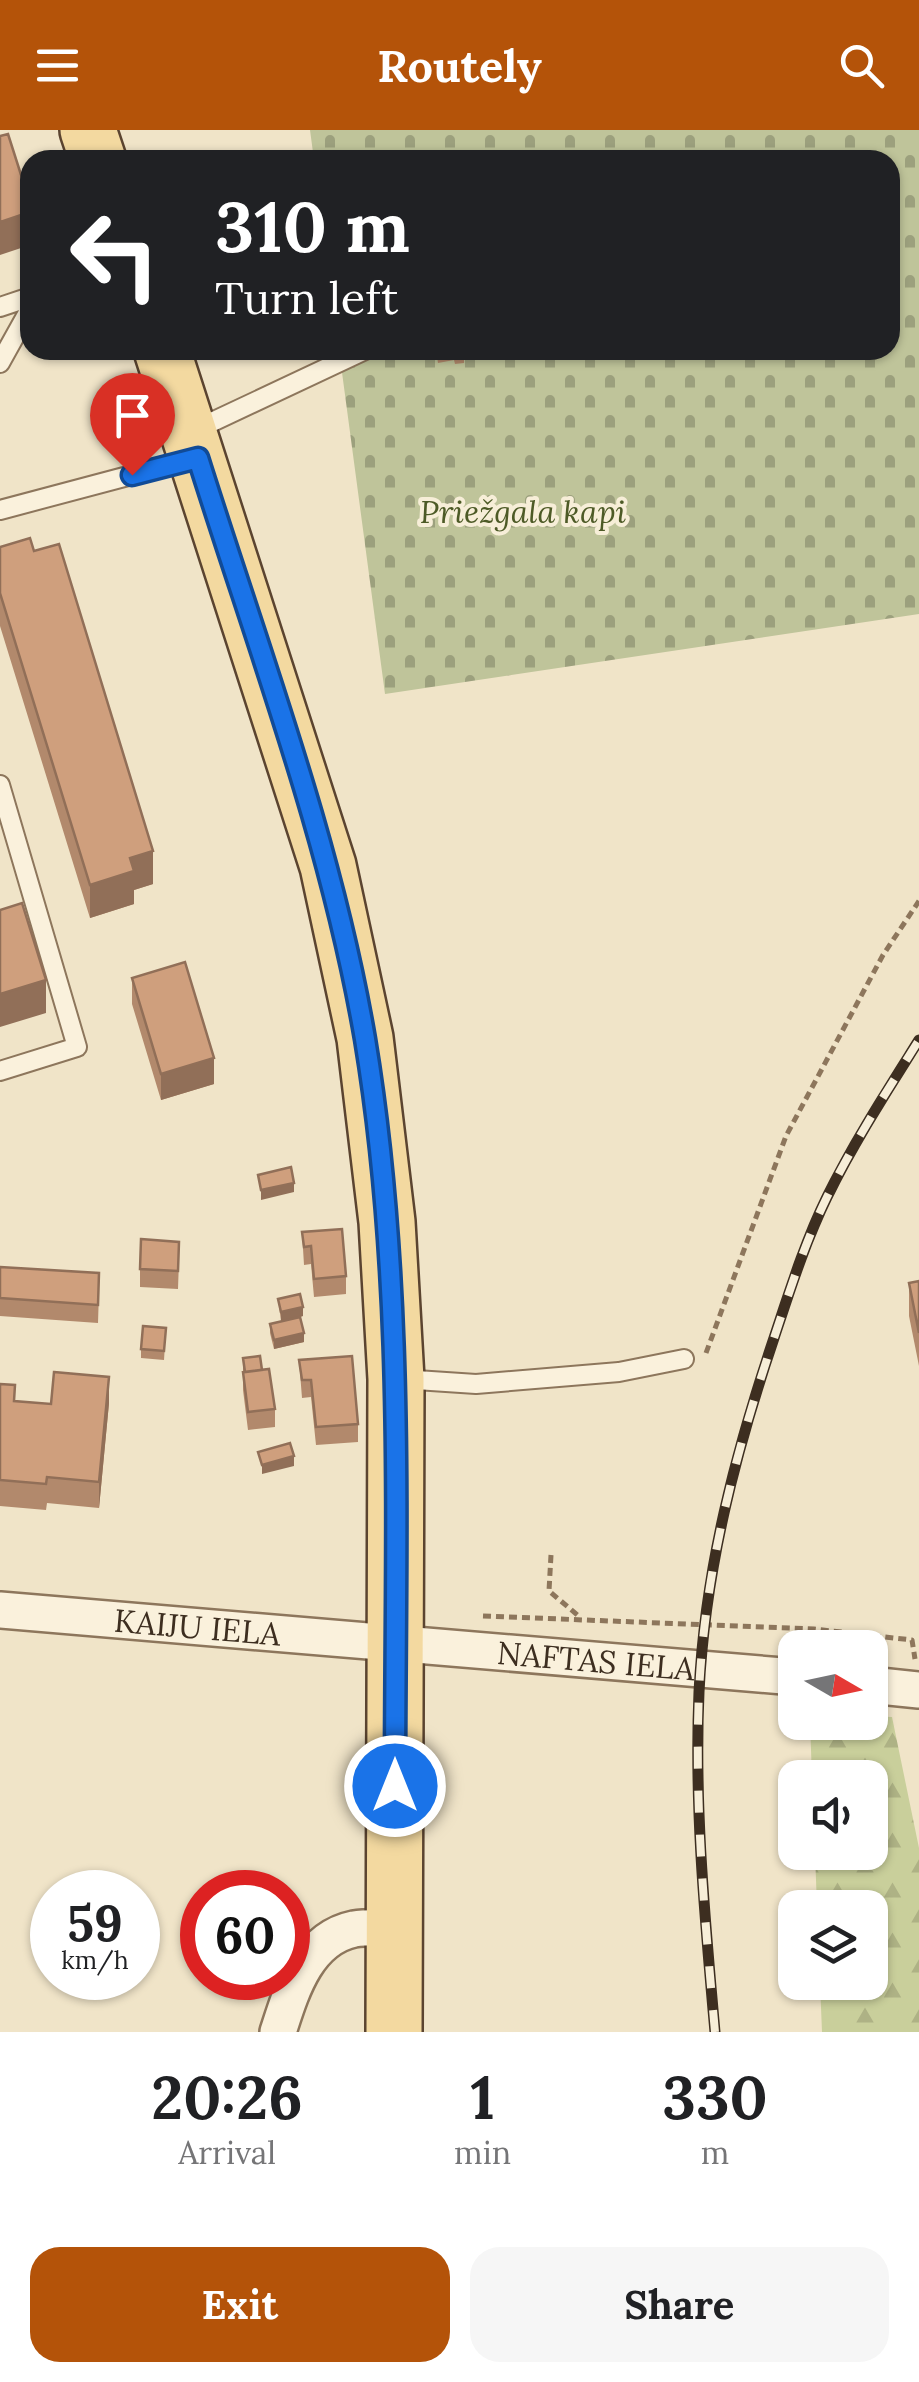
<!DOCTYPE html>
<meta charset="utf-8">
<style>
body{margin:0;font-family:Lora,serif;background:#f6f6f6;color:#202124;height:100vh;display:flex;flex-direction:column;font-size:38px;white-space:nowrap}
*{box-sizing:border-box;margin:0}
p{font-size:32px;color:#757577}
.icon{flex:none;width:55px;height:55px;fill:none;stroke:currentColor;stroke-width:2;stroke-linecap:round;stroke-linejoin:round}
.map{position:relative;height:1902px;overflow:hidden}
.details{display:flex;flex-direction:column;background:#fff;flex:1}
.details>*{flex:none}
.hud{position:absolute;left:20px;top:20px;width:880px;height:210px;border-radius:30px;box-shadow:0 2px 8px #0004;background:#202124;color:#fff;overflow:hidden}
.needle{width:65px;rotate:99deg}
.fabs{position:absolute;left:778px;top:1500px;display:grid;gap:20px}
.fabs a{display:grid;place-items:center;width:110px;height:110px;border-radius:20px;background:#fff;box-shadow:0 2px 8px #0004;font-size:50px}
.speed{position:absolute;left:30px;top:1740px;display:flex;gap:20px;font-size:50px;font-weight:700;text-align:center}
.speed>*{display:grid;place-content:center;width:130px;height:130px;border-radius:50%;background:#fff;box-shadow:0 2px 8px #0004;line-height:1}
.speed small{font-size:25px;font-weight:400}
.speed .limit{border:15px solid #d22;background:#fff;color:#111}
.pin{position:absolute;display:grid;place-items:center;width:85px;height:85px;color:#fff;margin:-102px -42px;border-radius:50% 50% 50% 0;rotate:-45deg;box-shadow:0 0 10px #0007}
.pin .icon{rotate:45deg}
.me{position:absolute;width:110px;margin:-55px;rotate:0deg;stroke-linejoin:round;filter:drop-shadow(0 0 8px #0008)}
.turn{display:flex;align-items:center;gap:35px;height:210px;padding:0 30px;font-size:45px}
.turn .icon{width:130px;height:130px;stroke-width:2.5}
.turn b{display:block;font-size:70px;line-height:85px}
.eta{display:flex;justify-content:space-evenly;align-items:center;height:170px;text-align:center}
.eta b{font-size:60px;font-weight:700;line-height:70px}
.button{display:flex;gap:20px;margin-top:auto;padding:20px 30px}
.button a{flex:1;height:115px;border-radius:30px;background:#b45309;color:#fff;font-size:40px;font-weight:700;line-height:115px;text-align:center}
.button a+a{background:#f6f6f6;color:#202124}
header{display:flex;justify-content:space-between;align-items:center;height:130px;padding:0 30px;background:#b45309;color:#fff;font-size:45px;font-weight:700}
.map>svg:first-child{display:block}
.forest{fill:url(#forest-firs)}
.cemetery{fill:url(#cemetery-stones)}
.lines{fill:none;stroke-linecap:round;stroke-linejoin:round}
.service-casing{stroke:#8d765c;stroke-width:22}
.minor-casing{stroke:#8d765c;stroke-width:40}
.primary-casing{stroke:#5b4430;stroke-width:60}
.path{stroke:#8d765c;stroke-width:5;stroke-dasharray:8 5;stroke-linecap:butt}
.service{stroke:#faf1dc;stroke-width:18}
.minor{stroke:#faf1dc;stroke-width:35}
.primary{stroke:#f3d9a0;stroke-width:55}
.rail-casing{stroke:#3d2e20;stroke-width:11}
.rail{stroke:#f7eed8;stroke-width:8;stroke-dasharray:22;stroke-linecap:butt}
.wall{fill:#b2896c}
.shaded-wall{fill:#916f58}
.building{fill:#cf9f7d;stroke:#916f58;stroke-width:2.5}
.route-casing{stroke:#114b97;stroke-width:25}
.route{stroke:#1a73e8;stroke-width:18}
.labels{text-anchor:middle;dominant-baseline:central;stroke-width:8;stroke-linejoin:round;paint-order:stroke}
.park-label{font-size:32px;font-style:italic;fill:#4d5a26;stroke:#f7eed8}
.street-label{font-size:32px;fill:#3d2e20;stroke:#f7eed8}
</style>
<header><svg class="icon" aria-label="menu" viewBox="0 0 24 24"><path d="M4 6h16M4 12h16M4 18h16"/></svg>Routely<svg class="icon" aria-label="search" viewBox="0 0 24 24"><circle cx="10" cy="10" r="6"/><path d="M15 15l6 6"/></svg></header>
<div class="map">
<svg width="919" height="1902" viewBox="0 0 919 1902">
<defs>
<pattern id="forest-firs" width="22" height="20" patternUnits="userSpaceOnUse" patternTransform="scale(2.5)"><rect width="22" height="20" fill="#c9cf9b"/><path d="M5 1l3.5 6h-7zM16 11l3.5 6h-7z" fill="#aeb285"/></pattern>
<pattern id="cemetery-stones" width="16" height="16" patternUnits="userSpaceOnUse" patternTransform="scale(2.5)"><rect width="16" height="16" fill="#bfc49a"/><path d="M2 7V4a2 2 0 0 1 4 0v3zM10 15v-3a2 2 0 0 1 4 0v3z" fill="#9ca07d"/></pattern>
</defs>
<rect width="100%" height="100%" fill="#f0e4c8"/>
<path class="forest" d="M 870,1586 L 892,1587 L 919,1718 L 919,1902 L 822,1902 L 820,1853 L 870,1852 L 870,1778 L 817,1777 L 815,1723 L 870,1722 L 870,1648 L 812,1647 L 810,1593 L 870,1592 Z"/>
<path class="cemetery" d="M 310,0 L 919,0 L 919,484 L 385,564 L 339,220 L 890,220 L 890,30 L 314,30 Z"/>
<g class="lines">
<g class="service-casing">
<path id="service" d="M 0,177 L 30,167
M 0,233 L 30,179
M 195,300 L 365,220
M 0,380 L 192,329
M 0,655 L 77,917 L 0,941
M 401,1249 L 476,1254 L 619,1242 L 684,1229"/>
</g>
<g class="minor-casing">
<g id="minor">
<path id="s1" d="M 0,1480 L 795,1547"/>
<path d="M 870,1555 L 919,1560"/>
<path d="M 278,1902 C 291,1862 306,1809 354,1799 C 367,1797 382,1798 394,1798"/>
</g>
</g>
<g class="primary-casing">
<path id="primary" d="M 88,0 L 98,30
M 162,220 L 328,736 L 365,908 L 387,1092 L 396,1249 L 394,1902"/>
</g>
<path class="path" d="M 706,1223 L 786,1006 L 883,825 L 919,771
M 551,1425 L 549,1461 L 581,1488
M 483,1486 L 814,1499 L 912,1510 L 915,1529"/>
<use href="#service" class="service"/>
<use href="#minor" class="minor"/>
<use href="#primary" class="primary"/>
<g class="rail-casing">
<path id="rail" d="M 715,1902 C 705,1789 694,1676 699,1562 C 705,1439 735,1324 774,1208 C 790,1160 805,1112 827,1067 C 854,1012 887,961 919,910"/>
</g>
<use href="#rail" class="rail"/>
</g>
<path class="wall" d="M 436,220 L 464,220 L 464,233 L 455,234 L 454,230 L 438,233 Z
M 0,417 L 153,754 L 134,760 L 134,774 L 90,788 L 0,496 Z
M 132,848 L 214,954 L 161,970 L 132,874 Z
M 302,1102 L 346,1146 L 346,1164 L 314,1167 L 311,1134 L 304,1135 Z
M 179,1130 L 178,1159 L 140,1157 L 140,1139 Z
M 0,1137 L 99,1161 L 98,1193 L 0,1186 Z
M 919,1151 L 919,1236 L 909,1186 L 909,1153 Z
M 278,1169 L 303,1186 L 300,1187 L 304,1212 L 274,1219 L 270,1203 L 270,1194 L 281,1191 Z
M 166,1198 L 164,1230 L 141,1228 L 141,1219 Z
M 243,1228 L 262,1240 L 275,1279 L 275,1297 L 248,1300 L 243,1260 Z
M 299,1230 L 358,1294 L 358,1312 L 316,1315 L 311,1267 L 302,1268 Z
M 0,1254 L 15,1271 L 51,1274 L 109,1273 L 99,1378 L 47,1373 L 46,1380 L 0,1376 Z"/>
<path class="shaded-wall" d="M 30,82 L 30,115 L 0,125 L 0,92 Z
M 153,721 L 153,754 L 134,760 L 134,774 L 90,788 L 90,755 L 130,728 Z
M 46,850 L 46,883 L 0,897 L 0,864 Z
M 214,928 L 214,954 L 161,970 L 161,944 Z
M 294,1053 L 294,1062 L 261,1070 L 261,1060 Z
M 303,1177 L 303,1186 L 281,1191 L 281,1182 Z
M 304,1203 L 304,1212 L 274,1219 L 274,1210 Z
M 109,1247 L 109,1273 L 99,1378 L 99,1352 Z
M 294,1326 L 294,1336 L 262,1344 L 262,1335 Z"/>
<path class="building" d="M 8,4 L 30,73 L 30,82 L 0,92 L 0,6 Z
M 437,220 L 464,220 L 464,223 L 455,225 L 454,221 L 438,224 Z
M 30,408 L 34,421 L 59,414 L 153,721 L 130,728 L 134,741 L 90,755 L 0,463 L 0,417 Z
M 22,773 L 46,850 L 0,864 L 0,780 Z
M 185,832 L 214,928 L 161,944 L 132,848 Z
M 291,1037 L 294,1053 L 261,1060 L 258,1045 Z
M 342,1099 L 346,1146 L 314,1149 L 311,1116 L 304,1117 L 302,1102 Z
M 141,1109 L 179,1112 L 178,1141 L 140,1139 Z
M 0,1137 L 99,1143 L 98,1175 L 0,1168 Z
M 919,1151 L 919,1203 L 909,1153 Z
M 300,1164 L 303,1177 L 281,1182 L 278,1169 Z
M 300,1187 L 304,1203 L 274,1210 L 270,1194 Z
M 143,1196 L 166,1198 L 164,1221 L 141,1219 Z
M 260,1226 L 262,1240 L 245,1242 L 243,1228 Z
M 352,1226 L 358,1294 L 316,1297 L 311,1250 L 302,1250 L 299,1230 Z
M 269,1239 L 275,1279 L 248,1282 L 243,1242 Z
M 54,1242 L 109,1247 L 99,1352 L 47,1347 L 46,1354 L 0,1350 L 0,1254 L 15,1255 L 14,1271 L 51,1274 Z
M 290,1313 L 294,1326 L 262,1335 L 258,1322 Z"/>
<g class="lines">
<g class="route-casing">
<path id="route" d="M 132,345 L 198,328 C 258,519 331,710 365,909 C 406,1156 395,1407 395,1656"/>
</g>
<use href="#route" class="route"/>
</g>
<g class="labels">
<g class="park-label">
<text x="523" y="381">Priežgala kapi</text>
</g>
<g class="street-label">
<text stroke="none"><textPath href="#s1" startOffset="198">KAIJU IELA</textPath></text>
<text stroke="none"><textPath href="#s1" startOffset="598">NAFTAS IELA</textPath></text>
</g>
</g>
</svg>
<div class="fabs">
<a><svg class="needle" viewBox="-14 -14 28 28"><path d="M0-13l5 13h-10z" fill="#e53935"/><path d="M0 13l5-13h-10z" fill="#757577"/></svg></a>
<a><svg class="icon" aria-label="sound" viewBox="0 0 24 24"><path d="M4 9h4l5-4v14l-5-4H4zM17 9q2 3 0 6"/></svg></a>
<a><svg class="icon" aria-label="layers" viewBox="0 0 24 24"><path d="M12 4l9 5-9 5-9-5zM3 14l9 5 9-5"/></svg></a>
</div>
<div class="speed"><div>59<small>km/h</small></div><div class="limit">60</div></div>
<div class="pin" style="left:132px;top:345px;background:#d93025"><svg class="icon" aria-label="arrive" viewBox="0 0 24 24"><path d="M6 21V4h12l-3 4 3 4H6"/></svg></div>
<svg class="me" style="left:395px;top:1656px" viewBox="-20 -20 40 40"><circle r="17" fill="#1a73e8" stroke="#fff" stroke-width="3"/><path d="M0-11L8 9 0 5-8 9z" fill="#fff"/></svg>
<div class="hud">
<div class="turn"><svg class="icon" aria-label="left" viewBox="0 0 24 24"><path d="M17 20v-9H6M10 6l-5 5 5 5"/></svg><div><b>310 m</b>Turn left</div></div>
</div>
</div>
<section class="details">
<div class="eta">
<div><b>20:26</b><p>Arrival</p></div>
<div><b>1</b><p>min</p></div>
<div><b>330</b><p>m</p></div>
</div>
<div class="button"><a>Exit</a><a>Share</a></div>
</section>
